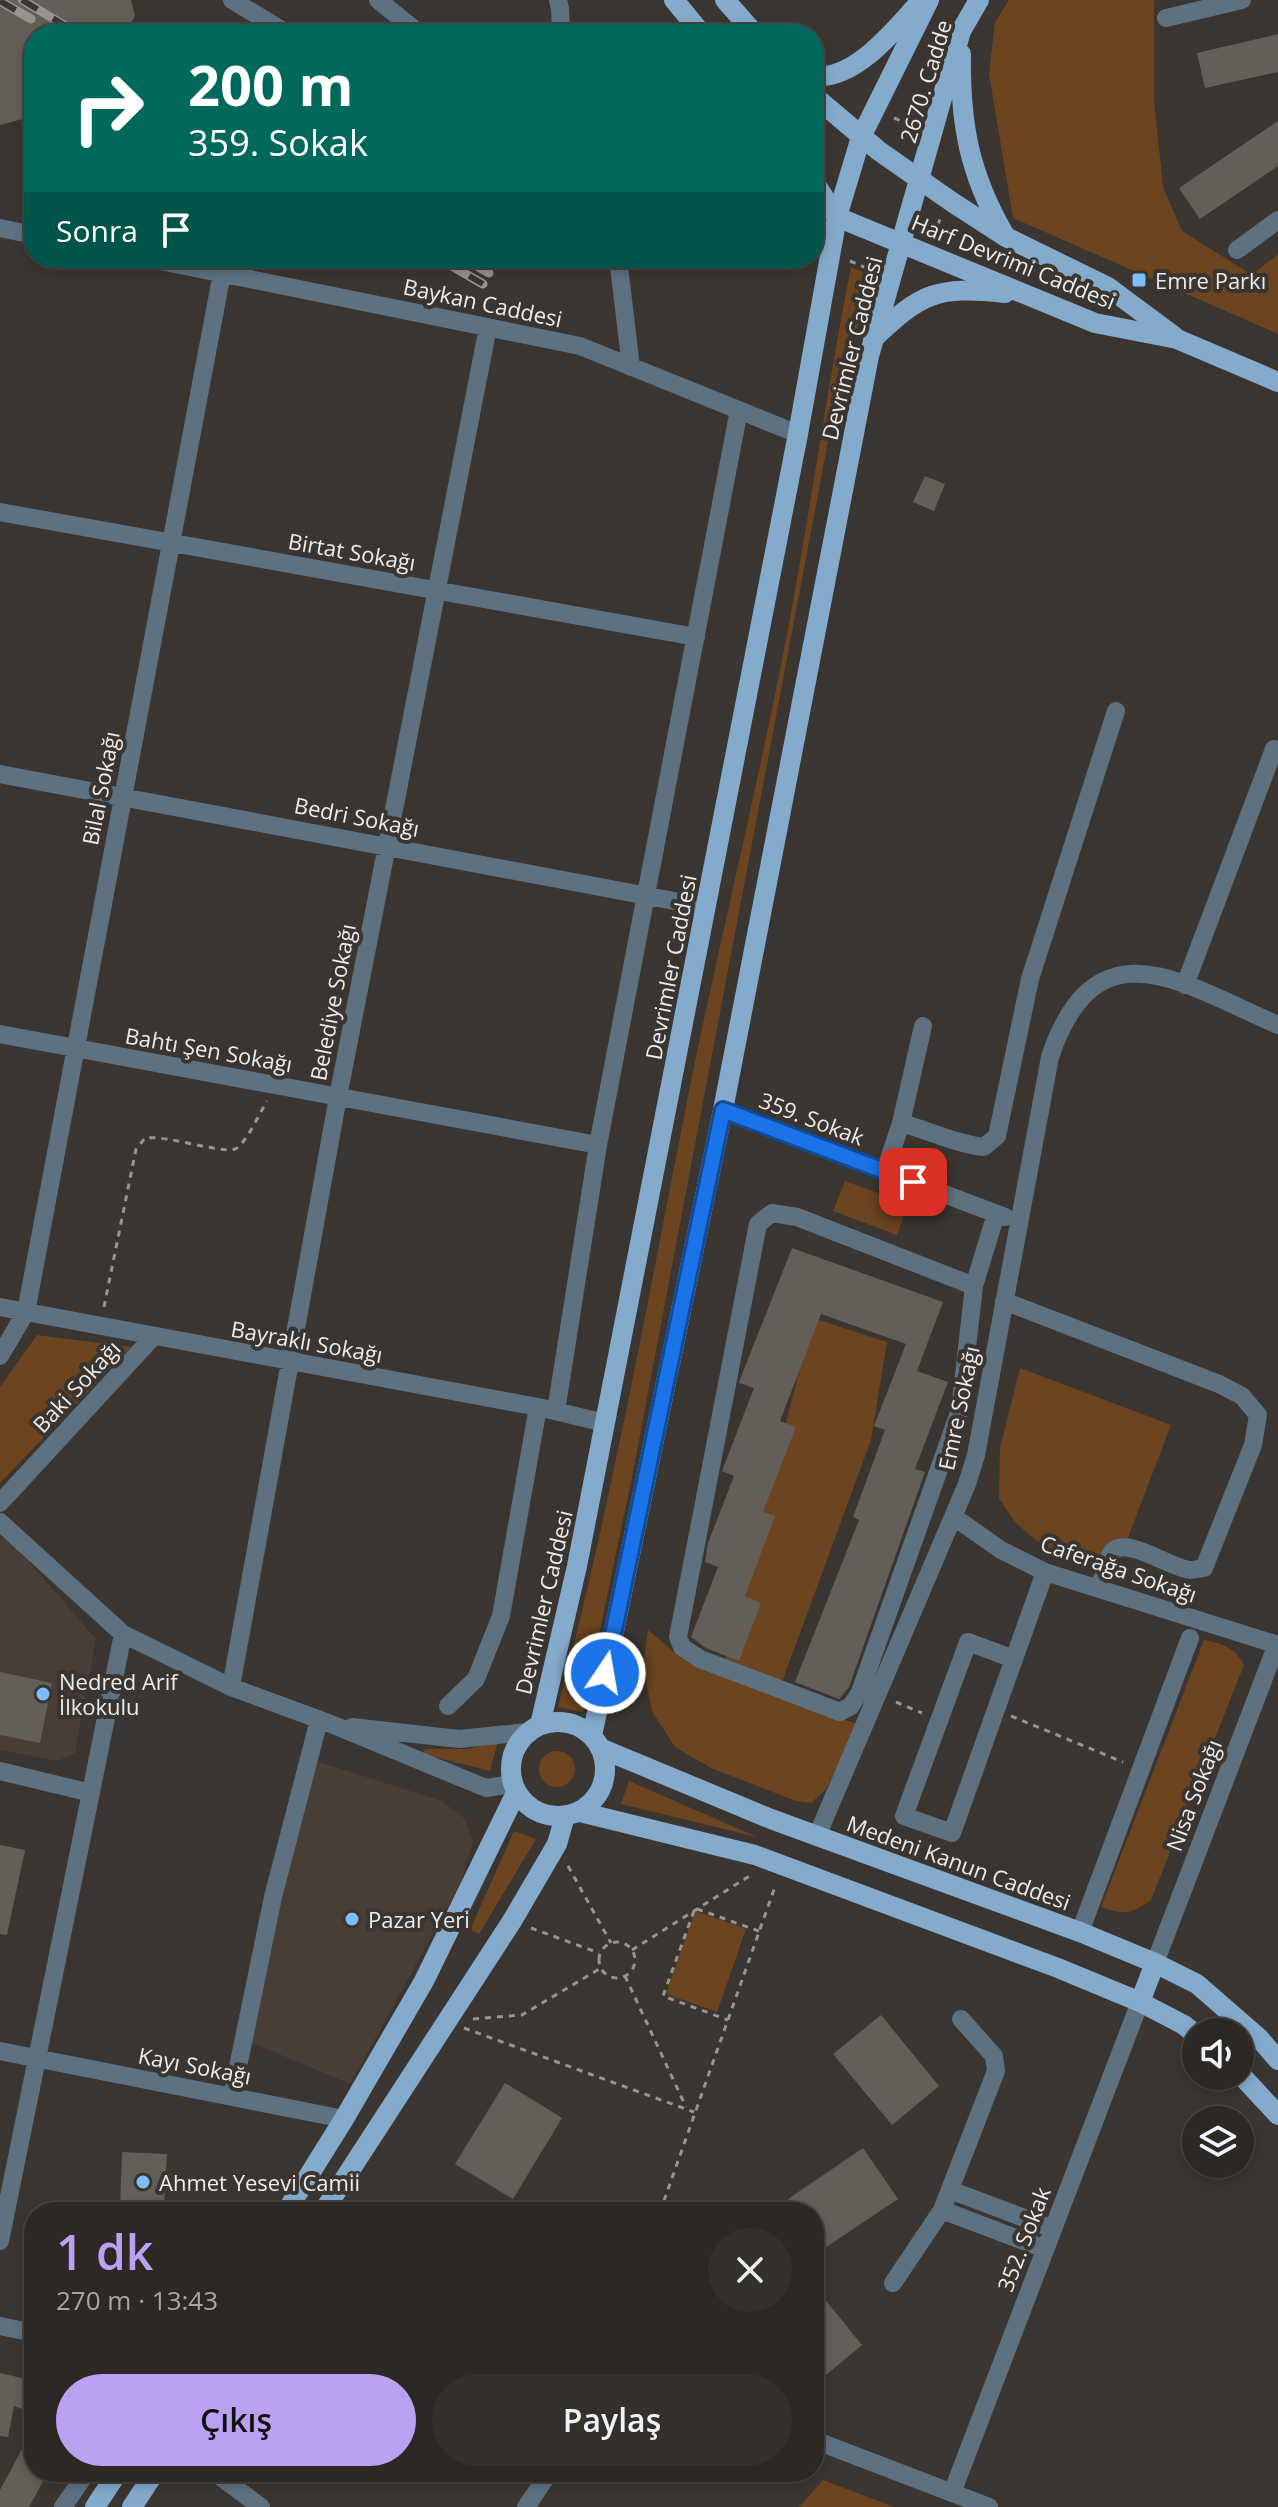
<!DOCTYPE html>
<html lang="tr">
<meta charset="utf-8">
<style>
body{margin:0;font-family:"Open Sans",sans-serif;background:#34302c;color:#f1f3f6;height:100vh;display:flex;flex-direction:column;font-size:30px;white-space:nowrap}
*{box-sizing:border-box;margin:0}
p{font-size:26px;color:#a6a6a6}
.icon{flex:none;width:44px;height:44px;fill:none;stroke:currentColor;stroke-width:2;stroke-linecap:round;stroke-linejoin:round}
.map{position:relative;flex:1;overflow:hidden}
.panel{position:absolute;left:24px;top:2202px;width:800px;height:280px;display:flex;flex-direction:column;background:#2c2824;border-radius:32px;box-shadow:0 4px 12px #0003,0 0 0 2px #484441}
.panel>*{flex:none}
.top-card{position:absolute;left:24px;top:24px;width:800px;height:244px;border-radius:32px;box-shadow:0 4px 12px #0003,0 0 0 2px #484441;background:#00695c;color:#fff;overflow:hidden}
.controls{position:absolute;left:1182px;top:2018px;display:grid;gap:16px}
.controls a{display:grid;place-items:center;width:72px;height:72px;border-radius:50%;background:#2c2824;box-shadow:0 4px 12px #0003,0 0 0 2px #484441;font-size:40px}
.pin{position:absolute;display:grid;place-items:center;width:68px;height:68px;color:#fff;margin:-34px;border-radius:16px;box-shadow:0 4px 12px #0006}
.me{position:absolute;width:88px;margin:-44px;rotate:12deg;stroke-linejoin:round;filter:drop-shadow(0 0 6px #0008)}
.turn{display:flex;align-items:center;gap:28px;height:168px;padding:0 32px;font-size:36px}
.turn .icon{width:104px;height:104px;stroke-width:2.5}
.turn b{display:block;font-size:56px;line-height:68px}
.then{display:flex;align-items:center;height:76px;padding:0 32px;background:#0003;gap:16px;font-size:30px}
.round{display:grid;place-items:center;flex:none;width:84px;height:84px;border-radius:42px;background:#34302c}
.overview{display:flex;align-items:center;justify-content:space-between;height:136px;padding:0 32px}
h1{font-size:48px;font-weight:600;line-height:60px;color:#bca0f2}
.button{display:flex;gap:16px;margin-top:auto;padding:16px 32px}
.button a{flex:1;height:92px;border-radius:48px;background:#bca0f2;color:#111;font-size:32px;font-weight:600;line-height:92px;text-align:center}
.button a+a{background:#34302c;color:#f1f3f6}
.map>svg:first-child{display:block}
.built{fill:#483e35}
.green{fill:#6c441f}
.building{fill:#645e59}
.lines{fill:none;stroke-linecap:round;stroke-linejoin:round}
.path{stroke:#989490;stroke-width:3;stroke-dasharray:6 6;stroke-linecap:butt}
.minor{stroke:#5e7181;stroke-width:18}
.major{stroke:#84aacc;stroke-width:20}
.rail-casing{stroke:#97938f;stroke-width:9}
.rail{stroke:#3a3530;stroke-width:6;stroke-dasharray:18;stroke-linecap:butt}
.route-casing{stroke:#114b97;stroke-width:20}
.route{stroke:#1a73e8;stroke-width:14}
.poi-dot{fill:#7cbef9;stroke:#3a3530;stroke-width:3}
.labels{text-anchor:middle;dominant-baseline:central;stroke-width:8;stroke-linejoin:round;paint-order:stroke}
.street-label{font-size:22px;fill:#eeebe8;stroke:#3a3530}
.poi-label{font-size:22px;fill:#eeebe8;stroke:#3a3530;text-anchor:start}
</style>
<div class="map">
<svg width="1278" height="2507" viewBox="0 0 1278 2507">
<rect width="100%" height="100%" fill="#3a3530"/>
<path class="built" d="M 0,1537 L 16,1547 L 96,1639 L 75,1753 L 58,1761 L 0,1750 Z
M 300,1756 L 442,1801 L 464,1818 L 473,1841 L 461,1883 L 350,2084 L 236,2036 Z"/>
<path class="green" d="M 1009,0 L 1154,0 L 1154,101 L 1163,187 L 1182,231 L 1252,275 L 1278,254 L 1278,334 L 1013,218 L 989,74 L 995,22 Z
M 851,267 L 873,277 L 838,389 L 634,1467 L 583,1712 L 558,1707 C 612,1502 649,1293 690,1086 C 719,944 754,802 782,660 C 808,529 825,398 851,267 Z
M 845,1181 L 908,1204 L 897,1235 L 833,1211 Z
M 813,1318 L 887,1342 L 871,1440 L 782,1682 L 725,1659 Z
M 37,1335 L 131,1347 L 0,1483 L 0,1387 Z
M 1020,1368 L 1171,1425 L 1116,1569 L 1045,1548 L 1015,1522 L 999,1498 L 1000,1448 Z
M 648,1630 L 681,1658 L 859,1725 L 825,1790 L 811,1803 L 796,1801 L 711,1768 L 675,1747 L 652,1711 L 643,1667 Z
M 1204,1640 C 1223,1644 1234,1647 1244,1665 L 1151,1900 C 1130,1915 1125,1915 1101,1907 Z
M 498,1741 L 490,1771 L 423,1754 L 425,1749 L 468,1749 Z
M539 1769a18 18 0 1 1 36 0a18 18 0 1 1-36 0Z
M 629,1781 L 757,1837 L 621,1804 Z
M 514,1831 L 536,1839 L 479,1934 L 470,1930 Z
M 695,1911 L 746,1929 L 717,2012 L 666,1994 Z
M 823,2480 L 894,2507 L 799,2507 Z"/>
<path class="building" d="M 0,0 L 131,0 L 135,16 L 124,34 L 34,34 L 34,116 L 0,125 Z
M 1278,34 L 1278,72 L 1205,88 L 1197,53 Z
M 1278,121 L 1278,166 L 1200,219 L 1179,188 Z
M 925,476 L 945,484 L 934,511 L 913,502 Z
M 792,1248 L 943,1302 L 917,1371 L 948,1382 L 915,1469 L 925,1472 L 849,1687 L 839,1699 L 795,1682 L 859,1520 L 853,1517 L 885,1430 L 874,1426 L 906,1344 L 821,1314 L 780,1421 L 796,1427 L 763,1512 L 775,1516 L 745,1596 L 761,1603 L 739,1661 L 706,1648 L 691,1637 L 718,1567 L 705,1562 L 708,1543 L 734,1476 L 722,1471 L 754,1388 L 739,1383 L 741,1377 Z
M 0,1672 L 52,1683 L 40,1743 L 0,1735 Z
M 0,1845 L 25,1850 L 7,1935 L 0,1934 Z
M 881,2015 L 939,2086 L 892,2125 L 833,2054 Z
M 505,2083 L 562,2118 L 513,2199 L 455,2164 Z
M 863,2148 L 898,2199 L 822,2250 L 814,2238 L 814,2212 L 797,2212 L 788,2199 Z
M 122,2152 L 167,2154 L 164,2211 L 120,2209 Z
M 814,2286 L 862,2345 L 814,2385 Z
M 0,2373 L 26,2379 L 22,2409 L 14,2406 L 8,2437 L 0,2436 Z
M 34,2427 L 34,2472 L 48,2472 L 29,2507 L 0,2507 L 0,2490 Z"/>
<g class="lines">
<path class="path" d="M 894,118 L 913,126
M 814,134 L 823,127
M 933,236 L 941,217
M 850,261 L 871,270
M 104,1307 L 136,1149 L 145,1138 C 169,1135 221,1154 235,1149 C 246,1144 260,1112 267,1101
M 896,1702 L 922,1713
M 1011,1716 L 1123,1762
M 568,1866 L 611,1943
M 697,1909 L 759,1931
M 694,1911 L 663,1996 L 728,2020
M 531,1928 L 599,1953
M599 1960a18 18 0 1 1 36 0a18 18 0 1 1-36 0Z
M 632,1950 L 751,1875
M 625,1976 L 686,2107
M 473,2019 L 522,2015 L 601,1968
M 464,2028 L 694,2112
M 660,2212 L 776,1884"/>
<path class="minor" d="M 232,0 L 288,34
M 378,0 L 420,34
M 558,0 L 560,9 L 561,34
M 1166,18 L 1242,0
M 0,228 L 34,235
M 1237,250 L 1278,220
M 146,258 L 580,346 L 798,434
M 618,258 L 631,367
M 0,512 L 696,637
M 0,774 L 706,907
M 1185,985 L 1274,749
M 0,1034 L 598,1145
M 723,1110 L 1005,1217
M 901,1123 C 928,1130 956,1144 984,1147 L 997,1136 L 1030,979 L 1116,711
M 885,1171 L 901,1123 L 923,1026
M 974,1286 L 797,1217 L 772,1213 L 758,1224 L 678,1637 L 682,1647 L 700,1659 L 840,1712 L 851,1706 L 860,1692 L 960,1410 L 974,1286 L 996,1214
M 1004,1301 L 1219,1384 L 1242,1396 L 1258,1415 L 1253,1445 L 1204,1568 C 1202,1568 1193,1570 1191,1570 C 1171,1569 1126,1535 1112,1552 C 1105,1562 1103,1577 1100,1589
M 0,1307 L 538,1407 L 605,1423
M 0,1356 L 26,1312 L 222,273
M 556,1411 L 598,1145 L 739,410
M 0,1503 L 154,1336
M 954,1517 L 1001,1550 L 1045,1572 L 1278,1645
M 0,1522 L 123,1634 L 231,1687 L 331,1724 L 486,1788 L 513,1784
M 1014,1659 L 968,1642 L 904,1816 L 952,1833 C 983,1746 1014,1659 1045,1572
M 231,1687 L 338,1097 L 488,327
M 448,1706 L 476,1679 L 501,1616 L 538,1407
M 352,1727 L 459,1739 L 528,1732
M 0,1771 L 91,1793
M 817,1836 L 967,1484 L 976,1455 L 1050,1057 C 1096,920 1183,984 1278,1025
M 1080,1932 L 1190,1638
M 1155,1963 L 1277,1644
M 0,2051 L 344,2119
M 232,2096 L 273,1897 L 319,1720
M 950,2190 L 1053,2229
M 942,2210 L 1045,2249
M 0,2241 L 123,1634
M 893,2283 L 942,2210 L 996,2071 L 994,2056 L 961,2019
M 0,2326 L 34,2333
M 814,2440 L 989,2507
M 214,2472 L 261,2507
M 952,2493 L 1140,2002
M 63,2507 L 87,2472
M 526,2507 L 550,2472"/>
<path class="major" d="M 674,0 L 702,34
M 725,0 L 755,34
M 961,54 C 960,124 969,173 1004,234
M 814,76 C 854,81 895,30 919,3
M 814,96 L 879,151 L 952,202 L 1006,237 L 1108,287 L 1174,336
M 814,182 L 837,217
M 837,217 L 1095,323 L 1177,339 L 1278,382
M 873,339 C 922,292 937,286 1005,293
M511 1769a47 47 0 1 1 94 0a47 47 0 1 1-94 0Z
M 540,1725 L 577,1566 L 798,434 L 837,217 L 861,137 L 929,0
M 592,1736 L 723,1110 L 869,356 L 961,31 L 979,0
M 600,1748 L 771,1819 L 1080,1932 L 1155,1963 L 1197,1984 L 1259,2038 L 1278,2060
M 580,1812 L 755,1855 L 1058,1968 L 1140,2002 L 1184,2025 L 1196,2035
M 1140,2002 L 1155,1963
M 1240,2074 L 1278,2115
M 286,2212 L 344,2119 L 424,1981 L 516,1793
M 323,2212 L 512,1921 L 557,1844 L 565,1816
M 95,2507 L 118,2472
M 132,2507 L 155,2472"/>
<g class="rail-casing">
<path id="rail" d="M 22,0 L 79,34
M 0,1 L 31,19
M 438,258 L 483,284
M 463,258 L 489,273"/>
</g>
<use href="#rail" class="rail"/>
</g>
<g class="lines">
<g class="route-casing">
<path id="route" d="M 605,1673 L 723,1110 L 913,1182"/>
</g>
<use href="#route" class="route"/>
</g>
<g class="poi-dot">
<rect x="1131" y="272" width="16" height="16" rx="4"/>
<circle cx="43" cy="1694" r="8"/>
<circle cx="352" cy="1919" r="8"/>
<circle cx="143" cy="2182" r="8"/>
</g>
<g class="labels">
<g class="street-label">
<text transform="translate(925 81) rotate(-73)">2670. Cadde</text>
<text transform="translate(1014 261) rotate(22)">Harf Devrimi Caddesi</text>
<text transform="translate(483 302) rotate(12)">Baykan Caddesi</text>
<text transform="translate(851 348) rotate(-76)">Devrimler Caddesi</text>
<text transform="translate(352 551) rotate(10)">Birtat Sokağı</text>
<text transform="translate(100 788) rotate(-79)">Bilal Sokağı</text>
<text transform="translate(357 816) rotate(11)">Bedri Sokağı</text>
<text transform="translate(670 967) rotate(-79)">Devrimler Caddesi</text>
<text transform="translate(332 1002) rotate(-79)">Belediye Sokağı</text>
<text transform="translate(209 1049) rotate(10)">Bahtı Şen Sokağı</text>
<text transform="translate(812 1118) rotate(21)">359. Sokak</text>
<text transform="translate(307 1341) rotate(10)">Bayraklı Sokağı</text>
<text transform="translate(76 1386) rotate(-47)">Baki Sokağı</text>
<text transform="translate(958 1408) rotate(-78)">Emre Sokağı</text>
<text transform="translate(1119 1568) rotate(19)">Caferağa Sokağı</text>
<text transform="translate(543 1602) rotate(-77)">Devrimler Caddesi</text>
<text transform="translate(1193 1795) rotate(-69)">Nisa Sokağı</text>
<text transform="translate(959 1862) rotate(20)">Medeni Kanun Caddesi</text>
<text transform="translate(195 2065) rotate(11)">Kayı Sokağı</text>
<text transform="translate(1023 2239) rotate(-69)">352. Sokak</text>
</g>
<g class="poi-label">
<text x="1155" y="280">Emre Parkı</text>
<text x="59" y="1681">Nedred Arif<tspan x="59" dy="25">İlkokulu</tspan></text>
<text x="368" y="1919">Pazar Yeri</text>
<text x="159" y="2182">Ahmet Yesevi Camii</text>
</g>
</g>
</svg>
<div class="controls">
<a><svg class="icon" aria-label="sound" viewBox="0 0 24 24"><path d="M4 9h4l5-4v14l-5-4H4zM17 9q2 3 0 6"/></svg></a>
<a><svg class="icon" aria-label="layers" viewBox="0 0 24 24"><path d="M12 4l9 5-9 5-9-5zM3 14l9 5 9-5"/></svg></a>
</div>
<div class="pin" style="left:913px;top:1182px;background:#d93025"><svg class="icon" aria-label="arrive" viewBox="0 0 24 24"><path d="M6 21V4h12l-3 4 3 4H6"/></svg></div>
<svg class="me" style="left:605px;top:1673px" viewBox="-20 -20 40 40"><circle r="17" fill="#1a73e8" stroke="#fff" stroke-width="3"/><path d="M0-11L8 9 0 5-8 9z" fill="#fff"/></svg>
<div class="top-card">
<div class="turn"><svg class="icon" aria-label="right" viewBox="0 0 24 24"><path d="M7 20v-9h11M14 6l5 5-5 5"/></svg><div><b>200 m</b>359. Sokak</div></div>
<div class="then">Sonra<svg class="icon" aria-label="arrive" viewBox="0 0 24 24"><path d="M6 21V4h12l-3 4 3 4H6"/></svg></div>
</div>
<section class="panel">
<div class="overview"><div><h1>1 dk</h1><p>270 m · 13:43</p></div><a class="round"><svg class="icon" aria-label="close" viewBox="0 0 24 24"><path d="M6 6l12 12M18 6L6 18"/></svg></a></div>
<div class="button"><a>Çıkış</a><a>Paylaş</a></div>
</section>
</div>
